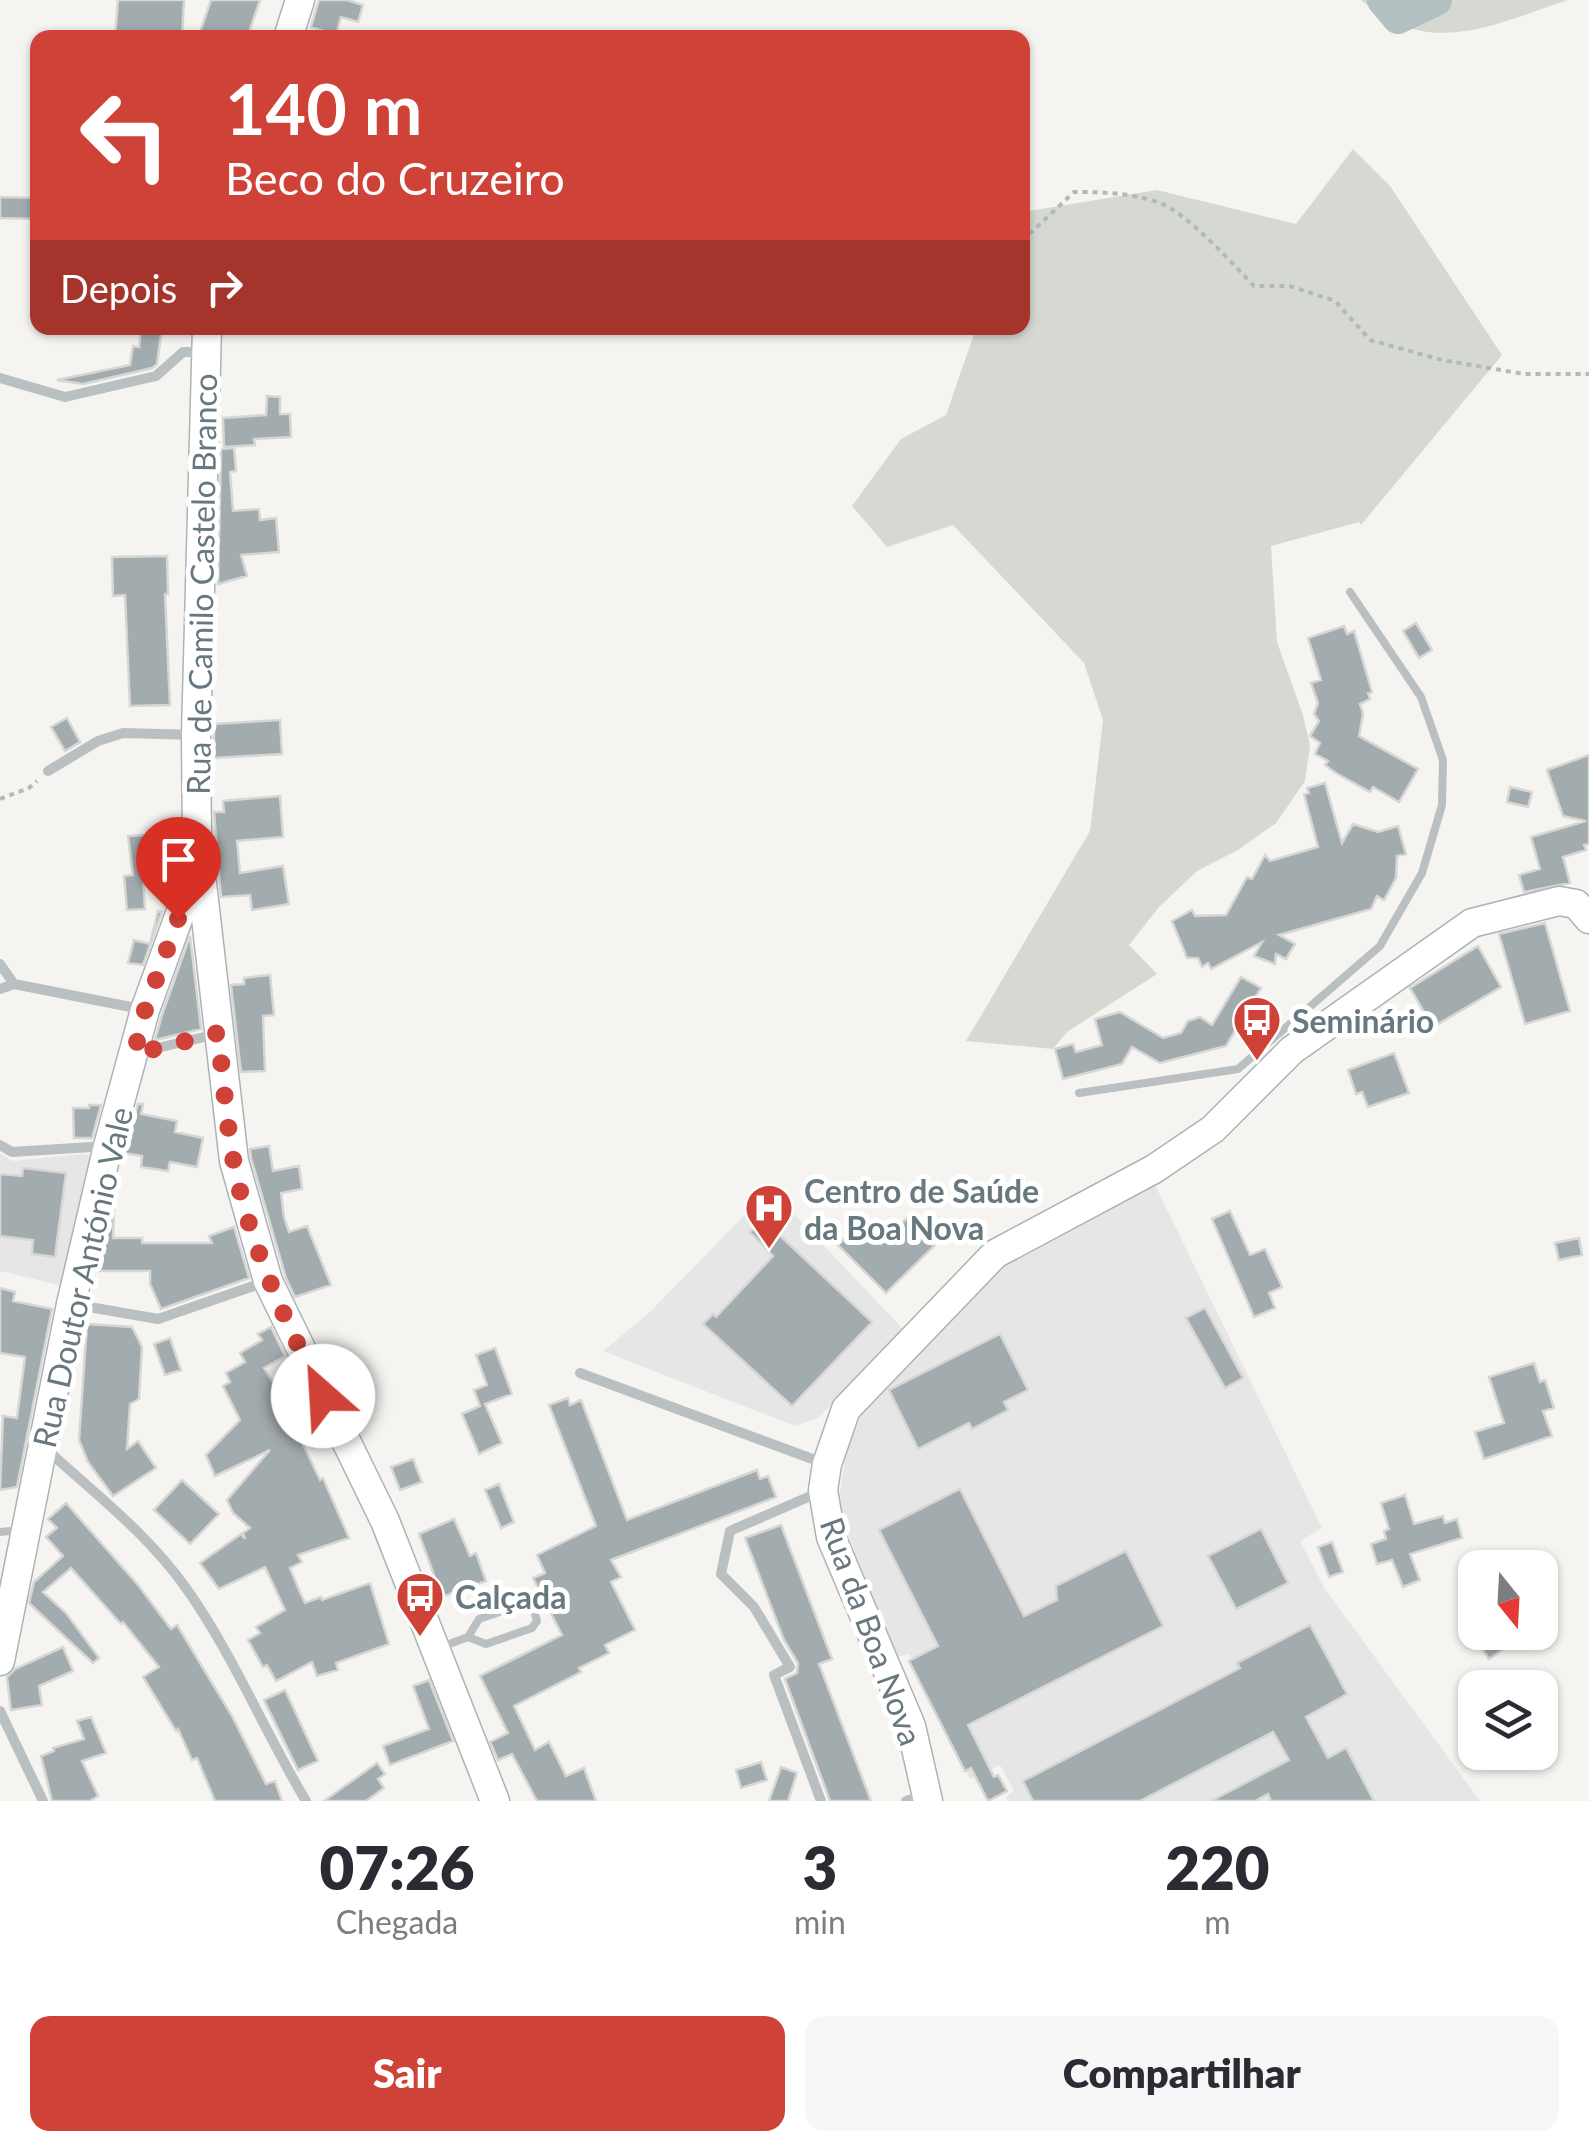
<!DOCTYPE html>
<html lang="pt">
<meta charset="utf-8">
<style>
body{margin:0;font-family:Lato,sans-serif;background:#f7f7f7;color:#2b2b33;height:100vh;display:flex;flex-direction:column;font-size:38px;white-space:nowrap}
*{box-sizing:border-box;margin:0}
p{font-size:32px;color:#7c7c81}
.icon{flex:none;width:55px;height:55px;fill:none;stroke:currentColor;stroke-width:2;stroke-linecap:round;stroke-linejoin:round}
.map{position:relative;height:1801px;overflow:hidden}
.details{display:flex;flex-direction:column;background:#fff;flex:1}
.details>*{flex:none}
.hud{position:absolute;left:30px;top:30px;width:1000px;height:305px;border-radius:20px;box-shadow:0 2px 8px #0004;background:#cf4237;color:#fff;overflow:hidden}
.needle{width:65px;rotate:162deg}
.controls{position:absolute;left:1458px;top:1550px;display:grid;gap:20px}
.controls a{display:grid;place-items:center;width:100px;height:100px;border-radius:20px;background:#fff;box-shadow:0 2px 8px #0004;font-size:50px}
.pin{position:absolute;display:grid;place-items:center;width:85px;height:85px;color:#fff;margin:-102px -42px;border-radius:50% 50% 50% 0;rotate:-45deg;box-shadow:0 0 10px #0007}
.pin .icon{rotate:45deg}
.me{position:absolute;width:110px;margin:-55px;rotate:334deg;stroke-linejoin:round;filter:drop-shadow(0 0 8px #0008)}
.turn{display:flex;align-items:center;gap:35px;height:210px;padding:0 30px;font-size:45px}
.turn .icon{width:130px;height:130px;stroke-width:2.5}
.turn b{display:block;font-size:70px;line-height:85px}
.then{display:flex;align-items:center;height:95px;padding:0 30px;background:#0003;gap:20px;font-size:38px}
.eta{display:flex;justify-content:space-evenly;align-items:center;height:170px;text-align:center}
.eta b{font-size:60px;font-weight:800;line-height:70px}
.primary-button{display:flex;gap:20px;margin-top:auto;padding:20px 30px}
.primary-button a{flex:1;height:115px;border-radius:20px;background:#cf4237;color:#fff;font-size:40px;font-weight:800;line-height:115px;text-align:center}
.primary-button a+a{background:#f7f7f7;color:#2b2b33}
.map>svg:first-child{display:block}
.built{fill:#e5e6e5}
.green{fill:#d5d9d1}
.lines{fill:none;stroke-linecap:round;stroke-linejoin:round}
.river{stroke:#b2c0c2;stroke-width:32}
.building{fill:#a2abae;stroke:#d6d6d4;stroke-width:2.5}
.secondary-casing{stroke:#acb3b6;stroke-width:31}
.path{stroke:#b4b8ba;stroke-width:4;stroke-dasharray:5 5;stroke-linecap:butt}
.lane{stroke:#babfc1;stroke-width:8}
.street{stroke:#babfc1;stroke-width:10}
.secondary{stroke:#fff;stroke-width:28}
.route{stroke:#cf4237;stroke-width:18;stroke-dasharray:0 32.4}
.labels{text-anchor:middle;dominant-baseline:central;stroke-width:10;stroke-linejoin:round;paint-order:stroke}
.street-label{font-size:32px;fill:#67787f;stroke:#fff}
.poi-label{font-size:32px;font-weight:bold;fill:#67787f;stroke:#fff;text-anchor:start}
</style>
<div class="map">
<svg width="1589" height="1801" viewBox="0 0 1589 1801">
<rect width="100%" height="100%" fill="#f5f4f1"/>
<path class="built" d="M 0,1154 L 13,1161 L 82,1154 L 97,1156 L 68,1287 L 0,1271 Z
M 1154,1183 L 1322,1528 L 1300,1541 L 1325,1589 L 1480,1801 L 1008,1801 L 1006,1797 L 1014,1791 L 1000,1765 L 970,1779 L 909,1654 L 897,1657 L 844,1527 L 840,1492 L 847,1448 L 865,1408 L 1003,1260 Z
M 770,1189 L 903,1329 L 818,1418 L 795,1426 L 603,1351 L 650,1312 Z"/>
<path class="green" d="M 1361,0 L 1568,0 C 1494,24 1429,60 1361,0 Z
M 1353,149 L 1390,186 L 1502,355 L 1361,525 L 1359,522 L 1271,546 L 1277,642 L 1303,715 L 1310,746 L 1305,781 L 1276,823 L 1238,850 L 1197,871 L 1159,907 L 1129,945 L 1157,974 L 1067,1032 L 1053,1049 L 966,1041 L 1090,831 L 1103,720 L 1084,663 L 953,525 L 887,547 L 852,506 L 901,439 L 946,415 L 976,328 L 1022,328 L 1023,212 L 1157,190 L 1296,224 Z"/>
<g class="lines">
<path class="river" d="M 1383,0 L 1398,18 L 1436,0"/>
</g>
<path class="building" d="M 118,0 L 184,0 L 182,38 L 115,38 Z
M 211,0 L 260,0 L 247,38 L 198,38 Z
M 319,0 L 347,0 L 363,5 L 358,22 L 341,17 L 336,35 L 311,27 Z
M 0,197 L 36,198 L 35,219 L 0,218 Z
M 141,328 L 162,328 L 157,364 L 152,368 L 83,384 L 57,380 L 130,365 L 133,346 L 139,347 Z
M 267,396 L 280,397 L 280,414 L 290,414 L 291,437 L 254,439 L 255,445 L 224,447 L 223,418 L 266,415 Z
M 234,448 L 236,471 L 230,472 L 233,511 L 259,509 L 260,520 L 276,518 L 279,552 L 241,555 L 247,576 L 218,584 L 221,449 Z
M 167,556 L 168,594 L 165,594 L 170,705 L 130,706 L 125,595 L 113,596 L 112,557 Z
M 1416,623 L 1432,650 L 1419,658 L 1403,631 Z
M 1344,626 L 1347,634 L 1354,631 L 1372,692 L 1368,693 L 1370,699 L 1360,704 L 1363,714 L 1359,736 L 1418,769 L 1399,802 L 1373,787 L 1370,792 L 1336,773 L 1325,765 L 1328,761 L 1315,754 L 1320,743 L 1310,736 L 1319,721 L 1314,714 L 1318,703 L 1311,683 L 1321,680 L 1308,638 Z
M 67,718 L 80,742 L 65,751 L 51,727 Z
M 280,720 L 282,754 L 214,758 L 214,724 Z
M 1589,755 L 1589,844 L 1584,845 L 1586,850 L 1563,857 L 1570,883 L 1524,892 L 1519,875 L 1540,869 L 1531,837 L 1586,821 L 1563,816 L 1547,770 Z
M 1325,783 L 1342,843 L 1353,824 L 1378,832 L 1398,826 L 1406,854 L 1397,856 L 1396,878 L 1384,900 L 1377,896 L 1371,909 L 1279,935 L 1295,944 L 1286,959 L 1276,954 L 1275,964 L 1254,956 L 1262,942 L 1211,969 L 1208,963 L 1202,967 L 1198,958 L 1187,958 L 1172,921 L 1192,910 L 1195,916 L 1226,915 L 1247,877 L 1252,879 L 1265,855 L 1270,861 L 1318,847 L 1304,794 L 1309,793 L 1307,788 Z
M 1510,787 L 1532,792 L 1528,807 L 1507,802 Z
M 280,796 L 283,837 L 237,841 L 240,873 L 283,866 L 289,904 L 252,910 L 250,895 L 221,897 L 214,812 L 224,812 L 223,801 Z
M 168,834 L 170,873 L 143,876 L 145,909 L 127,910 L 124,876 L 133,875 L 128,836 Z
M 158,911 L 162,912 L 143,965 L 128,963 L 134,940 L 150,944 Z
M 1545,923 L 1570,1011 L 1525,1024 L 1499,934 Z
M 190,936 L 201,1029 L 155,1040 L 162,1015 Z
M 1478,946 L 1501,987 L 1433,1027 L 1410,988 Z
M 270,975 L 274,1015 L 263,1016 L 265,1071 L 241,1072 L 231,985 L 244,984 L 244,978 Z
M 1241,977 L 1261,988 L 1226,1046 L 1160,1063 L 1132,1047 L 1122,1064 L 1063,1079 L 1055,1049 L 1073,1044 L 1076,1052 L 1102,1045 L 1095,1019 L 1120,1012 L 1163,1038 L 1181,1033 L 1188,1021 L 1200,1017 L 1212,1025 Z
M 1394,1053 L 1409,1093 L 1368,1107 L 1362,1092 L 1356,1094 L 1348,1070 Z
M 138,1104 L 143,1104 L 141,1114 L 177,1121 L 175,1132 L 203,1138 L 197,1167 L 170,1162 L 168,1171 L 141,1167 L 142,1156 L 124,1153 Z
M 89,1105 L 101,1105 L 92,1138 L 74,1138 L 73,1108 L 89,1108 Z
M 269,1146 L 273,1171 L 299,1166 L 302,1189 L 281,1193 L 284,1217 L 289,1232 L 307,1226 L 331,1285 L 295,1297 L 286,1278 L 251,1158 L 250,1149 Z
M 23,1168 L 66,1173 L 55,1257 L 32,1254 L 33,1240 L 0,1236 L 0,1174 L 22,1176 Z
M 777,1206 L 790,1218 L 776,1232 L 872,1322 L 792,1406 L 703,1324 L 713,1314 L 716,1317 L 773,1256 L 750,1232 Z
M 111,1210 L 114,1210 L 113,1238 L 142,1238 L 142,1243 L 212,1243 L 209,1236 L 234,1227 L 249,1278 L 161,1309 L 150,1284 L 150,1271 L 97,1271 Z
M 1230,1211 L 1250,1255 L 1265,1249 L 1282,1287 L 1269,1293 L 1275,1308 L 1254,1317 L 1212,1219 Z
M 907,1218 L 934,1246 L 886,1293 L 838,1245 L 860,1223 L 881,1244 Z
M 1579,1238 L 1582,1255 L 1559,1260 L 1555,1243 Z
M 0,1288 L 15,1292 L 13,1301 L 52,1309 L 17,1487 L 0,1490 L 3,1416 L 17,1418 L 25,1357 L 0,1353 Z
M 1205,1308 L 1243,1378 L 1225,1388 L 1186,1318 Z
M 87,1324 L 132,1327 L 142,1347 L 139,1399 L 130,1404 L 127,1449 L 138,1441 L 156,1468 L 113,1496 L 88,1462 L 79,1440 Z
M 271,1327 L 285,1356 L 264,1368 L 291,1411 L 301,1433 L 298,1434 L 320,1480 L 323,1478 L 349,1538 L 298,1555 L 302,1562 L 290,1568 L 299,1590 L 305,1603 L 321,1597 L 322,1600 L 370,1583 L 389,1644 L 336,1663 L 338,1670 L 317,1676 L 312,1662 L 276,1681 L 267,1665 L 263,1667 L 248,1640 L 260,1633 L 256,1627 L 285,1610 L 265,1567 L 219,1589 L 200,1563 L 241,1534 L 245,1539 L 243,1533 L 250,1528 L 233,1513 L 227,1500 L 270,1450 L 215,1476 L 206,1455 L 240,1420 L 223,1386 L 230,1382 L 226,1373 L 245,1362 L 240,1353 L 262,1340 L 258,1334 Z
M 1000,1334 L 1028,1390 L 1004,1402 L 1008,1410 L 972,1429 L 969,1423 L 918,1449 L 889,1390 Z
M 170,1338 L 181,1370 L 165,1375 L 154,1344 Z
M 495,1348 L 512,1394 L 485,1404 L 502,1443 L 479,1454 L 462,1414 L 480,1406 L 474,1390 L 487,1385 L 476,1355 Z
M 1534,1363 L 1540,1382 L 1545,1380 L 1554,1408 L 1543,1411 L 1552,1436 L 1484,1459 L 1475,1432 L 1504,1423 L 1489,1377 Z
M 568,1398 L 570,1405 L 581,1400 L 627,1520 L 757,1470 L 760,1479 L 768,1476 L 776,1497 L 611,1560 L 621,1577 L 611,1582 L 635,1630 L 605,1645 L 609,1653 L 579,1668 L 581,1672 L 514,1706 L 535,1750 L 549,1742 L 566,1776 L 584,1768 L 596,1801 L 537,1801 L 512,1754 L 498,1760 L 490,1742 L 508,1733 L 480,1676 L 562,1635 L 533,1578 L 545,1573 L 537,1555 L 596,1526 L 549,1405 Z
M 413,1459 L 422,1482 L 400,1490 L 391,1467 Z
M 182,1480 L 219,1514 L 190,1544 L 154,1510 Z
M 499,1484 L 514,1522 L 501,1528 L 485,1490 Z
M 960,1489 L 1024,1616 L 1057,1600 L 1056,1586 L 1126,1551 L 1163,1626 L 968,1725 L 994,1777 L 998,1775 L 1007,1791 L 988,1801 L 971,1768 L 965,1771 L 909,1661 L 938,1646 L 879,1530 Z
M 1405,1495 L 1414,1524 L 1443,1516 L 1445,1523 L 1457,1519 L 1462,1538 L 1410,1554 L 1420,1580 L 1403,1587 L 1392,1560 L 1377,1564 L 1371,1544 L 1386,1539 L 1384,1531 L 1389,1529 L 1381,1503 Z
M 66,1503 L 138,1585 L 171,1629 L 177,1625 L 232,1716 L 266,1784 L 275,1781 L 282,1801 L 215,1801 L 197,1758 L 192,1760 L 178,1729 L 176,1731 L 143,1677 L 159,1667 L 123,1622 L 121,1624 L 71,1568 L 43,1592 L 66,1613 L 99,1658 L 93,1663 L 29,1603 L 34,1582 L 63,1556 L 46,1537 L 57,1528 L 48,1519 Z
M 454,1519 L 470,1556 L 476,1553 L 486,1581 L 442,1597 L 419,1534 Z
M 781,1525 L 832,1659 L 819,1664 L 871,1801 L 830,1801 L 785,1679 L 797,1673 L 798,1663 L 784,1640 L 745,1538 Z
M 1261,1529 L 1288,1583 L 1236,1609 L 1208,1556 Z
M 1332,1542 L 1343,1572 L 1329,1577 L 1318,1547 Z
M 1310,1625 L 1347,1694 L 1306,1717 L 1328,1758 L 1346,1748 L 1374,1801 L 1271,1801 L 1268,1794 L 1255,1801 L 1211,1801 L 1289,1760 L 1273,1732 L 1140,1801 L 1033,1801 L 1023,1781 L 1240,1668 L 1237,1663 Z
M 1471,1632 L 1529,1632 L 1489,1659 Z
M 63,1647 L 73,1671 L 39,1686 L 42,1705 L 11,1710 L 7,1677 L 15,1669 Z
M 429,1680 L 453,1741 L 390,1765 L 383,1746 L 429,1729 L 413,1686 Z
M 285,1690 L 318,1761 L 298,1770 L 264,1700 Z
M 91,1717 L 106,1753 L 82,1761 L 98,1796 L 90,1801 L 52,1801 L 41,1756 L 54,1751 L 53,1748 L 84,1739 L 77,1721 Z
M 761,1762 L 767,1780 L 741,1788 L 736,1770 Z
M 377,1763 L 385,1774 L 378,1779 L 384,1788 L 366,1801 L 324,1801 Z
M 781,1767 L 797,1773 L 788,1801 L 769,1801 Z"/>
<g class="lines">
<g class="secondary-casing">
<path id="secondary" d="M 288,38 L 300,0
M 207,328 L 196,735 L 197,840 L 234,1161 L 268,1281 L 385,1521 L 495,1801
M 0,1661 L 71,1304 L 108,1146 L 145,1010 L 189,889 L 193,866
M 928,1801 L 911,1726 L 831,1537 L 823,1490 L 827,1464 L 846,1409 L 995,1254 L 1154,1169 L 1213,1129 L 1292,1050 L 1472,923 L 1559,901 L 1576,904 L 1589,919"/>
</g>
<path class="path" d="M 1022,241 L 1074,192 C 1104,192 1131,193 1160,203 C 1188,214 1232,263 1254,286 L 1290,286 L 1335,301 L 1370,340 L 1442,360 L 1524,374 L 1589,374
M 821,328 L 877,328
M 0,799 L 29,788 L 37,781"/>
<path class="lane" d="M 1079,1093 L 1238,1069 L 1380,946 L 1422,873 L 1442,805 L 1443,760 L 1421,697 L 1350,592
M 0,1532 L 20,1530
M 441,1647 L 468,1637 L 486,1644 L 532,1628 L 537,1621 L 533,1607 L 526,1603 L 479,1619 L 468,1637"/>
<path class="street" d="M 0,378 L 65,397 L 156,376 L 183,352 L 204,352
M 48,771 L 98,741 L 123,733 L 195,735
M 0,964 L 14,984 L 141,1009
M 0,989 L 14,984
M 136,1053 L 217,1034
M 0,1145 L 12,1152 L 107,1146
M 72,1304 L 158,1319 L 268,1281
M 580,1373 L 826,1464
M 45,1448 C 94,1493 147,1533 186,1588 C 233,1654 264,1731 306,1801
M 0,1711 L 43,1801
M 821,1801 L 774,1675 L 790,1667 L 754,1607 L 721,1574 L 730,1531 L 822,1491
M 906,1801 L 926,1795"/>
<use href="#secondary" class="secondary"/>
</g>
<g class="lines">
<path class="route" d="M 178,919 L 145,1010 L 134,1054 L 218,1033 C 224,1084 227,1137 239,1187 C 257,1261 289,1328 323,1396"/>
</g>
<defs>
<g id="bus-pin" transform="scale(2.5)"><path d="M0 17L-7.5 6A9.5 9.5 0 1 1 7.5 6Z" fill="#cf4237" stroke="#fff"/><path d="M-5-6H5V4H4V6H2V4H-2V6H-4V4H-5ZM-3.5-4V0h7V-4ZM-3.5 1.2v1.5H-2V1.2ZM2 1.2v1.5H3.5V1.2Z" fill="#fff"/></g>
<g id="hospital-pin" transform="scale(2.5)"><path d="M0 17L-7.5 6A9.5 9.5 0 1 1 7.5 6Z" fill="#cf4237" stroke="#fff"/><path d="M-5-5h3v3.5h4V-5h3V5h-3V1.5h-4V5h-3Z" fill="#fff"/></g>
</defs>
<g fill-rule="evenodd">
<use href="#bus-pin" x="1257" y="1020"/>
<use href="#hospital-pin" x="769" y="1208"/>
<use href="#bus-pin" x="420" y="1596"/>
</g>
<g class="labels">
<g class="street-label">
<text transform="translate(201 584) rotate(-89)">Rua de Camilo Castelo Branco</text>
<text transform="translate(82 1277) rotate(-77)">Rua Doutor António Vale</text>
<text transform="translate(872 1631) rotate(70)">Rua da Boa Nova</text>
</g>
<g class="poi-label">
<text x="1292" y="1020">Seminário</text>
<text x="804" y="1190">Centro de Saúde<tspan x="804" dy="37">da Boa Nova</tspan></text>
<text x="455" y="1596">Calçada</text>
</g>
</g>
</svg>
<div class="controls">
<a><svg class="needle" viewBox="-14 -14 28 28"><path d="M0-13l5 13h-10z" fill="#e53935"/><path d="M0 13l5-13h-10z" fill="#7c7c81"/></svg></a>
<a><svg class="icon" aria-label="layers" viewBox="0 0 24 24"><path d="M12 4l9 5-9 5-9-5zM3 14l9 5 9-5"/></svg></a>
</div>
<div class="pin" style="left:178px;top:919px;background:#d93025"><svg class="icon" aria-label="arrive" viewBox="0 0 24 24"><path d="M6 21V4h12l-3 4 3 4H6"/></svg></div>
<svg class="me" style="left:323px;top:1396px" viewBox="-20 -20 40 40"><circle r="19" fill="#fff"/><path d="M0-13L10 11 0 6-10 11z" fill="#cf4237"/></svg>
<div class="hud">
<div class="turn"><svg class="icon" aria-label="left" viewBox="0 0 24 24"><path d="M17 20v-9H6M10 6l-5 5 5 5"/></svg><div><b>140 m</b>Beco do Cruzeiro</div></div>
<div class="then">Depois<svg class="icon" aria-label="right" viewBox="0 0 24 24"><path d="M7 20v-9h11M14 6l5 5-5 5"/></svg></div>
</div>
</div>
<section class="details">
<div class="eta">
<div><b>07:26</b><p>Chegada</p></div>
<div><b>3</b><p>min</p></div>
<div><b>220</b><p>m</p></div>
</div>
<div class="primary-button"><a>Sair</a><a>Compartilhar</a></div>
</section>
